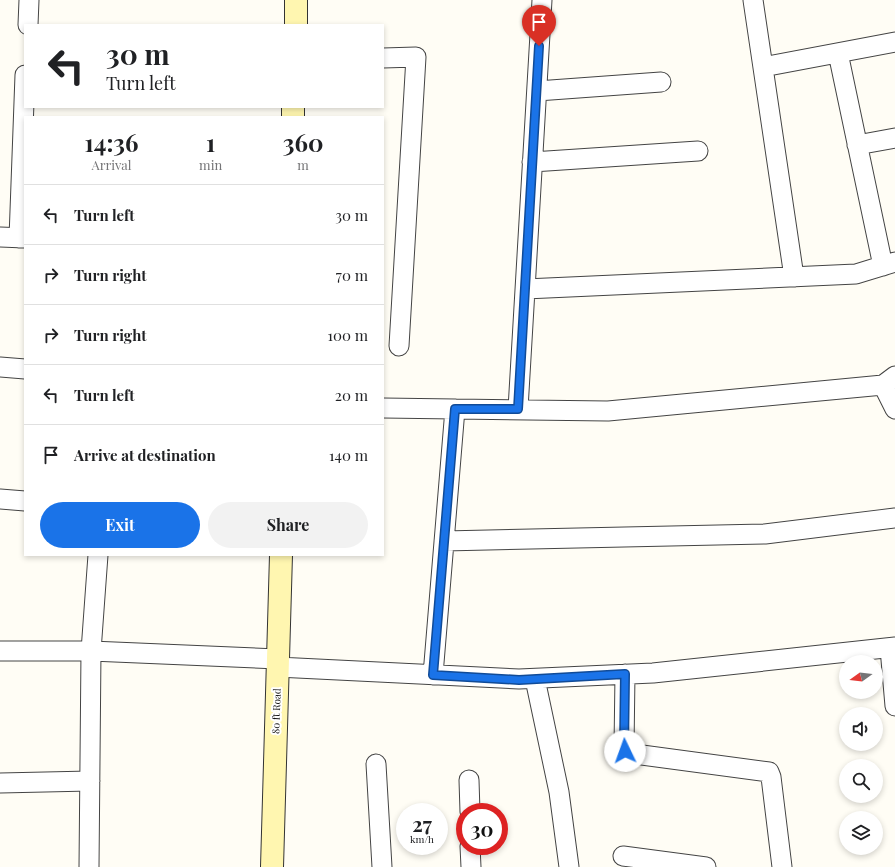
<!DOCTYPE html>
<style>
body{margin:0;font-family:"Playfair Display",serif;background:#f2f2f2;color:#202124;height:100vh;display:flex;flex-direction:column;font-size:15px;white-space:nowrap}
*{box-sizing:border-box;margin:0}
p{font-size:13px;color:#757577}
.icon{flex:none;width:22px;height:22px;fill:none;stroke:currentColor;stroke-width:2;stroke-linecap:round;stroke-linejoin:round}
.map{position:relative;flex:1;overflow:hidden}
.side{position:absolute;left:24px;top:116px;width:360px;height:440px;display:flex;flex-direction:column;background:#fff;border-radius:0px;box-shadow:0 2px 6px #0003}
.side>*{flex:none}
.guide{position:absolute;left:24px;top:24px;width:360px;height:84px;border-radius:0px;box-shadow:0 2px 6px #0003;background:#fff;color:#202124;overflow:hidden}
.needle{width:26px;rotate:255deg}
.tools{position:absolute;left:839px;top:655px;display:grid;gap:8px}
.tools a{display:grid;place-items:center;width:44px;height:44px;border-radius:50%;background:#fff;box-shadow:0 2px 6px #0003;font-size:20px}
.speed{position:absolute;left:396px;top:803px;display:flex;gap:8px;font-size:20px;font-weight:700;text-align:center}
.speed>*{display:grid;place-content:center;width:52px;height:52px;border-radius:50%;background:#fff;box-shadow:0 2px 6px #0003;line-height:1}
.speed small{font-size:10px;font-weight:400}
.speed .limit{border:6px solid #d22;background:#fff;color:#111}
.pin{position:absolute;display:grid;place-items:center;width:34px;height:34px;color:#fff;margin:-41px -17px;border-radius:50% 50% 50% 0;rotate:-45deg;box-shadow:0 0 4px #0007}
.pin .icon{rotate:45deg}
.me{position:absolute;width:44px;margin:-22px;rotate:357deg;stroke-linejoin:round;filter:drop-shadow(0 0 3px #0008)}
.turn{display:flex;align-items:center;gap:14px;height:84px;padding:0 16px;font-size:18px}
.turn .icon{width:52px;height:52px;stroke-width:2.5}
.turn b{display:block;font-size:28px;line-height:34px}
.eta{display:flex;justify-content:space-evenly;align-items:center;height:68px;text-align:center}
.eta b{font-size:24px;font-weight:700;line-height:28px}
.primary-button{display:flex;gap:8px;margin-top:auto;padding:8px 16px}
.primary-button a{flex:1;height:46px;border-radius:24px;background:#1a73e8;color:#fff;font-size:16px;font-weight:700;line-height:46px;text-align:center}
.primary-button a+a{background:#f2f2f2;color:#202124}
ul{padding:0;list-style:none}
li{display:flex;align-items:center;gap:12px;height:60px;padding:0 16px;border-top:1px solid #e0e0e0}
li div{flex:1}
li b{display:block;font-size:15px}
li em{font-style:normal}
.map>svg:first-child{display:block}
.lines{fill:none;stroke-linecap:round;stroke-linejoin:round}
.street-casing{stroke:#444;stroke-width:21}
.secondary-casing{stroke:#333;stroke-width:24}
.street{stroke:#fff;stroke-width:19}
.secondary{stroke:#fff6b0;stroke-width:22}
.route-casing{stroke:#114b97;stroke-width:10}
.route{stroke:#1a73e8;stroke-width:7}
.labels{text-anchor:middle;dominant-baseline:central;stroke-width:4;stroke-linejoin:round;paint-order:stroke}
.street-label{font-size:10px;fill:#111;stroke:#fff}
</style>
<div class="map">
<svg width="895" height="867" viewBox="0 0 895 867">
<rect width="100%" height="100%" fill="#fffdf5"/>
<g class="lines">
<g class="street-casing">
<path id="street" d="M 753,0 L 794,277
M 28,25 L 29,0
M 838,53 L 883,266
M 383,58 L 416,57 L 399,346
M 763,67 L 895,42
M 537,91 L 661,82
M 857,145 L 895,138
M 532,162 L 698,151
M 0,237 L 25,238
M 19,238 L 25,75
M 525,289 L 856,274 L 895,262
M 0,367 L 25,369
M 883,385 L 895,409
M 383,408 L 608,411 L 883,385 L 895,376
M 518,409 L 542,0
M 0,499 L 25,501
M 444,541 L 765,534 L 895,518
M 890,648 L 895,706
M 0,651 L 91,651 L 278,659
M 277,667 L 519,679 L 653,673 L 895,647
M 625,674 L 624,748 L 627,753 L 769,772 L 771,777 L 782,867
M 433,675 L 455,409
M 535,679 L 559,792 L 569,867
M 376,764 L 382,867
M 469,780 L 470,812
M 0,783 L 90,781
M 470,846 L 471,867
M 623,856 L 706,867
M 89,867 L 91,651 L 98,555"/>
</g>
<g class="secondary-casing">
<path id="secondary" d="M 296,25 L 296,0
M 293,117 L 293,107
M 272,867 L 281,555"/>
</g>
<use href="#street" class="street"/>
<use href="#secondary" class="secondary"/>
</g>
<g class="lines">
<g class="route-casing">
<path id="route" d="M 539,46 L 518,409 L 455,409 L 433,675 L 519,680 L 625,674 L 624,748 L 625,751"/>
</g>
<use href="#route" class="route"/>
</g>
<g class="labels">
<g class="street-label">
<text transform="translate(276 711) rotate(-88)">80 ft Road</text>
</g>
</g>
</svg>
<div class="tools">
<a><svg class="needle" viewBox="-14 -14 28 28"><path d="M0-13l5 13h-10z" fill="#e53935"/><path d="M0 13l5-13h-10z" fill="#757577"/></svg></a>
<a><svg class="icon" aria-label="sound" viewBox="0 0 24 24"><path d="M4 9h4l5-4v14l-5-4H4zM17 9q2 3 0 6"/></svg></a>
<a><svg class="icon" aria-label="search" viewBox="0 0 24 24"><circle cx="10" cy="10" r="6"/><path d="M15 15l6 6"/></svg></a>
<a><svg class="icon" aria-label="layers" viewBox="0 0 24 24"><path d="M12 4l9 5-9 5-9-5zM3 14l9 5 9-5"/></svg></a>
</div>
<div class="speed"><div>27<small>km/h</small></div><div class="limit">30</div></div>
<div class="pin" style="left:539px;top:46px;background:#d93025"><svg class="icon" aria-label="arrive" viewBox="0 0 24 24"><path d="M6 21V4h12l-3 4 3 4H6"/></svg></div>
<svg class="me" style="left:625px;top:751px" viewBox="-20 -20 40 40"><circle r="19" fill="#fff"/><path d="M0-13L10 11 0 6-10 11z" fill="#1a73e8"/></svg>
<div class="guide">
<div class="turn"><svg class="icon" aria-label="left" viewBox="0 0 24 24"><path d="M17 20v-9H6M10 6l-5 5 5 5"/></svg><div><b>30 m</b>Turn left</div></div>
</div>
<section class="side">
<div class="eta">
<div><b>14:36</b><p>Arrival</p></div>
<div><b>1</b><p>min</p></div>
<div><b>360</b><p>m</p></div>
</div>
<ul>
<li><svg class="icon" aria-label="left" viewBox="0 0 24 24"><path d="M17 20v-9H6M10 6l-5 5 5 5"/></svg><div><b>Turn left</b></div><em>30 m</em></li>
<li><svg class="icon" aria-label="right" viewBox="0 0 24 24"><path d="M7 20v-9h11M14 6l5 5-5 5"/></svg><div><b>Turn right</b></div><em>70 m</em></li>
<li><svg class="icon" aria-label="right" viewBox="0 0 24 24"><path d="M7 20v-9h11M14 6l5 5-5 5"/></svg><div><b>Turn right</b></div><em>100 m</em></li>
<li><svg class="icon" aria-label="left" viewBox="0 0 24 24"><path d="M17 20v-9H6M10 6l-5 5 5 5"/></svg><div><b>Turn left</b></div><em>20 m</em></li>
<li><svg class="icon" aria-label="arrive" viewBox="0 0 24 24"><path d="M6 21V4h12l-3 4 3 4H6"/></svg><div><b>Arrive at destination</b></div><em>140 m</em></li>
</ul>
<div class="primary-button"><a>Exit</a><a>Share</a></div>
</section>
</div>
